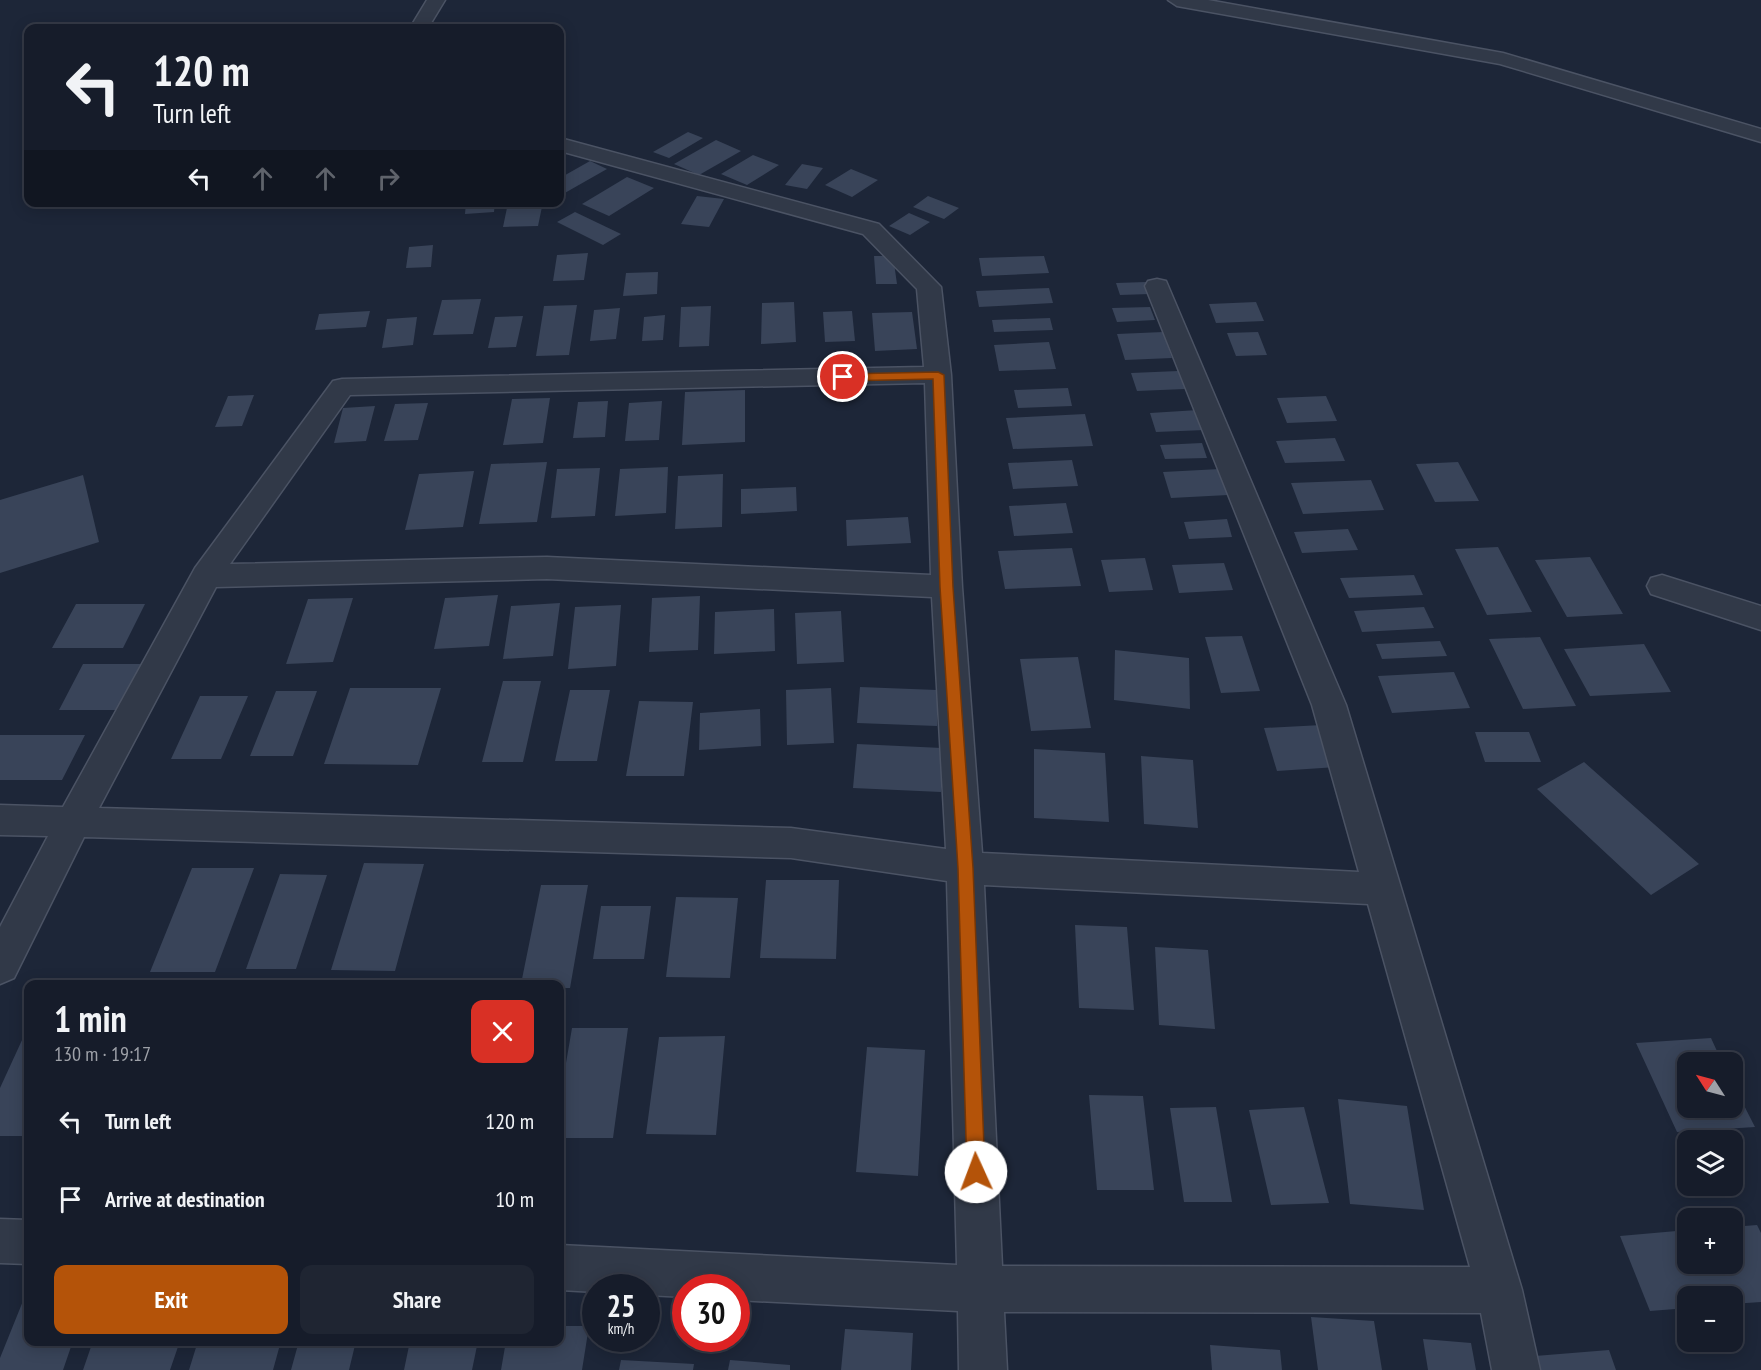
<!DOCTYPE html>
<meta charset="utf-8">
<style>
body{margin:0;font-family:"PT Sans Narrow",sans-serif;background:#1f2532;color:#f1f3f6;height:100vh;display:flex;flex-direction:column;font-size:22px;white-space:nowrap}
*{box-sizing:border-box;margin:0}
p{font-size:20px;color:#9ea1a8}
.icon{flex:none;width:33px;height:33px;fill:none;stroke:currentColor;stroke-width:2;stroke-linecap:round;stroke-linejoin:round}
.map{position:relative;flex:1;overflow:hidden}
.sheet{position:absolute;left:24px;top:980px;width:540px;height:366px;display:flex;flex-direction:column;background:#161c2a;border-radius:12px;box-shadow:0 3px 15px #0003,0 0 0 2px #353a47}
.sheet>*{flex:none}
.banner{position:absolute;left:24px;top:24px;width:540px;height:183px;border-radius:12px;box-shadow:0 3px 15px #0003,0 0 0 2px #353a47;background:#161c2a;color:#f1f3f6;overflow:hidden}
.needle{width:39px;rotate:306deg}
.tools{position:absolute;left:1677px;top:1052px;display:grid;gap:12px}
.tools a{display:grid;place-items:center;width:66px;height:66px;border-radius:12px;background:#161c2a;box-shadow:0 3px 15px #0003,0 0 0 2px #353a47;font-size:30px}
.speed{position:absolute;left:582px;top:1274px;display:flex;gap:12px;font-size:30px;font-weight:700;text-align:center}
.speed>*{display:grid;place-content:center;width:78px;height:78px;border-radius:50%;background:#161c2a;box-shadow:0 3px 15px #0003,0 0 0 2px #353a47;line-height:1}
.speed small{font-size:15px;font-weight:400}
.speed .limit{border:9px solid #d22;background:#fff;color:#111}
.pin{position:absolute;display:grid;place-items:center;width:51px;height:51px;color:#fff;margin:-26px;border:3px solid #fff;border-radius:50%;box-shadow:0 2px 6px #0007}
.me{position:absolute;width:66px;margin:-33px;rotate:358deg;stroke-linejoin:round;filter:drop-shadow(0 0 4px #0008)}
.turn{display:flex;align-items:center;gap:21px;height:126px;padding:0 30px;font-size:27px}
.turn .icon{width:78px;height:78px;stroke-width:2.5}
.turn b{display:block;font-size:42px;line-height:51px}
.lanes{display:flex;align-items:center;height:57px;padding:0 30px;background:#0003;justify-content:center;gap:30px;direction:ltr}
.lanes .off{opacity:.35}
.round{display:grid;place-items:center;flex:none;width:63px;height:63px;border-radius:12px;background:#1f2532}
.head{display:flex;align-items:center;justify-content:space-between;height:102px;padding:0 30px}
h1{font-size:36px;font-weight:600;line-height:45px}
.cta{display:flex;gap:12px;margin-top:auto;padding:12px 30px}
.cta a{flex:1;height:69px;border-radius:12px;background:#b45309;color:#fff;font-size:24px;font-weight:600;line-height:69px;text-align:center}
.cta a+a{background:#1f2532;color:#f1f3f6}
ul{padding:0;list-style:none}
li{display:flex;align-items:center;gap:18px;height:78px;padding:0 30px}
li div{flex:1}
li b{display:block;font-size:22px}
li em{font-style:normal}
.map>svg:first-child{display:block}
.building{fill:#394459}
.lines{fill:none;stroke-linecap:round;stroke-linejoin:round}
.minor-casing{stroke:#4b5364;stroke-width:3}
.minor{fill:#313948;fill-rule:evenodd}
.route{fill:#b45309;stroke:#753606;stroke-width:1.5}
</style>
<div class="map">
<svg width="1761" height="1370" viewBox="0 0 1761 1370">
<rect width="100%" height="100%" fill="#1d2638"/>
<path class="building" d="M 688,132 L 703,138 L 669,158 L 653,152 Z
M 716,140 L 741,151 L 699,175 L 674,164 Z
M 753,155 L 779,165 L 747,185 L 721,174 Z
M 590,161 L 607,169 L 563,194 L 560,193 L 560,178 Z
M 802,164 L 823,168 L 807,189 L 785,185 Z
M 851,169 L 878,180 L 852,197 L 825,185 Z
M 627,177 L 654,188 L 609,216 L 582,204 Z
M 697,196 L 724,199 L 709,227 L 681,224 Z
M 928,196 L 959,208 L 944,219 L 913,207 Z
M 466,202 L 495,202 L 494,212 L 465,214 Z
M 543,202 L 538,226 L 503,227 L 508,203 Z
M 575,212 L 621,234 L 603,245 L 557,222 Z
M 909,213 L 930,222 L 910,235 L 889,226 Z
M 433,245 L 431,267 L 406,268 L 409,247 Z
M 588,253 L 584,280 L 553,281 L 557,255 Z
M 874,256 L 893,256 L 897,284 L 876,284 Z
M 1044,256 L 1049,273 L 982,276 L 979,258 Z
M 658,272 L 657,294 L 623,296 L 626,273 Z
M 1146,282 L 1150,294 L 1120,295 L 1116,283 Z
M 1049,288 L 1053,303 L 979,307 L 976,291 Z
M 481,299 L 473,334 L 433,335 L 442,300 Z
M 794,302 L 796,342 L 761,344 L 762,303 Z
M 1256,302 L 1264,321 L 1216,323 L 1209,304 Z
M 577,305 L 569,355 L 536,356 L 544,306 Z
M 711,306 L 709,346 L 679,347 L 681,307 Z
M 1150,307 L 1155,320 L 1117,322 L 1112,308 Z
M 620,308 L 616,339 L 590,341 L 594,310 Z
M 370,311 L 366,327 L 315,330 L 319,314 Z
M 852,311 L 855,341 L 825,342 L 823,312 Z
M 912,312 L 917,349 L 875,351 L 872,313 Z
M 665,315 L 663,340 L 642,341 L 644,317 Z
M 523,316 L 516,347 L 488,348 L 495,317 Z
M 417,317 L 413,345 L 382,348 L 387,319 Z
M 1050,318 L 1053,330 L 994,332 L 992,320 Z
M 1163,332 L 1172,358 L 1125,360 L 1117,334 Z
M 1258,332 L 1267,355 L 1236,356 L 1227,333 Z
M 1049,342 L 1056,369 L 999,371 L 994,345 Z
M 1178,371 L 1185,389 L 1137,391 L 1131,373 Z
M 1068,388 L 1072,406 L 1018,408 L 1014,390 Z
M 745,390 L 745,442 L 682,445 L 685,392 Z
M 254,395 L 242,426 L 215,427 L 228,396 Z
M 1326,396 L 1337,421 L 1287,423 L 1277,398 Z
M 550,398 L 543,443 L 503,445 L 512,399 Z
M 608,401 L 605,437 L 573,438 L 578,402 Z
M 662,401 L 659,440 L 625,441 L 629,403 Z
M 428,403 L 418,440 L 384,441 L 395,404 Z
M 375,406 L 366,441 L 334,443 L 343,408 Z
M 1198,410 L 1205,430 L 1156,432 L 1150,413 Z
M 1085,414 L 1093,446 L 1013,449 L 1006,418 Z
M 1335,438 L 1345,461 L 1285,463 L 1276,441 Z
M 1202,443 L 1207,458 L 1165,459 L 1160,445 Z
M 1072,460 L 1078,486 L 1013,489 L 1008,463 Z
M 547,462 L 537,522 L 479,524 L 491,464 Z
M 1458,462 L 1479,501 L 1435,502 L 1416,464 Z
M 668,467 L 666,513 L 615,516 L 620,469 Z
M 600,468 L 595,516 L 551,518 L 557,469 Z
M 1220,469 L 1228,495 L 1171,498 L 1163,472 Z
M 474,471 L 463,527 L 405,530 L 419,474 Z
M 723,474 L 722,527 L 675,529 L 678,476 Z
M 83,475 L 99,542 L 0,573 L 0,500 Z
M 1371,480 L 1384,510 L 1303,514 L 1291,483 Z
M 796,487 L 797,511 L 741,514 L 741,489 Z
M 1066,503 L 1073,533 L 1014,536 L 1009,506 Z
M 908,517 L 911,543 L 847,546 L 846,520 Z
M 1227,519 L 1232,537 L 1189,539 L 1184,522 Z
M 1348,529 L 1358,550 L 1302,553 L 1294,532 Z
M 1498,547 L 1532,612 L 1487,615 L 1455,549 Z
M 1072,548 L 1081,586 L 1005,589 L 998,551 Z
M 1590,557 L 1623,614 L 1567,617 L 1535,560 Z
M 1145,558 L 1153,590 L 1109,592 L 1101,560 Z
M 1224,563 L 1233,590 L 1179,593 L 1172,565 Z
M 1414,575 L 1423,595 L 1349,598 L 1340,578 Z
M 498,595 L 489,646 L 434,649 L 445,598 Z
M 700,596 L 698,650 L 649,652 L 652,598 Z
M 353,598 L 333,662 L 286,664 L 308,599 Z
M 560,603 L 553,656 L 503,659 L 511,606 Z
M 76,604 L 145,604 L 123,648 L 52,648 Z
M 621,605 L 616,666 L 568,669 L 575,607 Z
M 1424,607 L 1434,628 L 1362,632 L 1354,611 Z
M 774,609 L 775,651 L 714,654 L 715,612 Z
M 841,611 L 844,662 L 797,664 L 795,613 Z
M 1242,636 L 1260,691 L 1221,693 L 1205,637 Z
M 1540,637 L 1576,706 L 1523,709 L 1489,639 Z
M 1440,641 L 1447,656 L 1382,659 L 1376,644 Z
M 1644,644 L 1671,692 L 1590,696 L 1564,649 Z
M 1115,650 L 1189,658 L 1190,709 L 1114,700 Z
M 1078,657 L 1091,728 L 1031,731 L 1020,659 Z
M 83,664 L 141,664 L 119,710 L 59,710 Z
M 1454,672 L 1470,708 L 1392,713 L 1378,676 Z
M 503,681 L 541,681 L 523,762 L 482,762 Z
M 860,687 L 937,690 L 937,726 L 857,723 Z
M 350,688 L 441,688 L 418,765 L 324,764 Z
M 831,688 L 834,743 L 787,745 L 786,690 Z
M 570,690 L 610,690 L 597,761 L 555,761 Z
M 276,691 L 317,691 L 293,756 L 250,756 Z
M 200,696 L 248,696 L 221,759 L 171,759 Z
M 639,701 L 693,702 L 684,776 L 626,776 Z
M 760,709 L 761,746 L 699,750 L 700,713 Z
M 1322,725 L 1337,767 L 1277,771 L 1264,728 Z
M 1475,732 L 1529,732 L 1541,762 L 1485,762 Z
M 0,735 L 85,735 L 62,780 L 0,780 Z
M 857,744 L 942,748 L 941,792 L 853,788 Z
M 1034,749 L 1105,753 L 1109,822 L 1034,818 Z
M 1141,756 L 1193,760 L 1198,828 L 1144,824 Z
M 1584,762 L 1699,864 L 1651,895 L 1537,789 Z
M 364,863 L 424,864 L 395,971 L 331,970 Z
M 192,868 L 254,868 L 215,972 L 150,972 Z
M 280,874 L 327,875 L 296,969 L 246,969 Z
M 766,880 L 839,880 L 836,959 L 760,958 Z
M 541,885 L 588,885 L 570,988 L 560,988 L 560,984 L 521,984 Z
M 676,897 L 738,898 L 730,978 L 666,977 Z
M 601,906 L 651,906 L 644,959 L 593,959 Z
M 1075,925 L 1127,927 L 1134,1010 L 1079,1008 Z
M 1155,947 L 1208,950 L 1215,1029 L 1159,1025 Z
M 28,1027 L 28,1136 L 0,1136 L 0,1088 Z
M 572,1028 L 628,1028 L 613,1138 L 560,1138 L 560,1098 Z
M 725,1036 L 716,1135 L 646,1134 L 659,1037 Z
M 1711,1038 L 1722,1062 L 1688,1062 L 1688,1107 L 1732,1107 L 1732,1082 L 1755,1127 L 1677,1132 L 1636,1043 Z
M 867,1047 L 925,1050 L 918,1176 L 856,1172 Z
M 1089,1095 L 1143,1096 L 1154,1190 L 1097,1190 Z
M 1338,1099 L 1407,1106 L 1424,1210 L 1350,1204 Z
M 1216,1107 L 1232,1202 L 1184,1202 L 1170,1108 Z
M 1304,1107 L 1329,1203 L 1271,1205 L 1249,1110 Z
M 1757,1225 L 1761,1233 L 1761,1302 L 1732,1304 L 1732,1296 L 1688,1296 L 1688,1308 L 1650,1311 L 1620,1236 L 1688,1230 L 1688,1263 L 1732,1263 L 1732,1227 Z
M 23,1301 L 28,1301 L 28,1341 L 73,1341 L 63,1370 L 0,1370 L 0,1358 Z
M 1311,1317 L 1374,1321 L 1382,1370 L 1318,1370 Z
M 560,1326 L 589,1326 L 582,1370 L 501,1370 L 506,1341 L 560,1341 Z
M 845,1329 L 913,1333 L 911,1370 L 841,1370 Z
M 1423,1339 L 1471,1343 L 1476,1370 L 1428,1370 Z
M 93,1341 L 180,1341 L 170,1370 L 83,1370 Z
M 198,1341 L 281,1341 L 273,1370 L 189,1370 Z
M 299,1341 L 356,1341 L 349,1370 L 291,1370 Z
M 410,1341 L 478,1341 L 472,1370 L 404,1370 Z
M 1210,1345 L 1280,1350 L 1282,1370 L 1212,1370 Z
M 1609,1350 L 1616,1370 L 1540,1370 L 1535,1356 Z
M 621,1360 L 694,1364 L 693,1370 L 619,1370 Z
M 730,1360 L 790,1365 L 790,1370 L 728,1370 Z"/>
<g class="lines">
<g class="minor-casing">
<path id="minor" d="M 427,0 L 445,0 L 428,28 L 410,28 Z
M 1168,0 L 1208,0 L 1503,53 L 1761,129 L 1761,142 L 1500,64 L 1177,6 Z
M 560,138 L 879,224 L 941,287 L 951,375 L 962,587 L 982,853 L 1359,872 L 1312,705 L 1145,286 L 1148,281 L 1157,279 L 1166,281 L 1346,705 L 1522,1290 L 1540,1370 L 1492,1370 L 1481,1313 L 1004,1312 L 1007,1370 L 959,1370 L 958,1311 L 736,1300 L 736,1287 L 686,1287 L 686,1297 L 646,1295 L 646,1287 L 596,1287 L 596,1292 L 560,1290 L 560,1245 L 957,1265 L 947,881 L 791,858 L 84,837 L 14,978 L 0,984 L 0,927 L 48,836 L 0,835 L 0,805 L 63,807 L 195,568 L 333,381 L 342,379 L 924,367 L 917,289 L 863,234 L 560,151 ZM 925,383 L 931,575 L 547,557 L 230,564 L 350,395 ZM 547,579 L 932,597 L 946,849 L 791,828 L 99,808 L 216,587 ZM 984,885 L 1368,904 L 1470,1267 L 1002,1266 Z
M 1662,575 L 1761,606 L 1761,630 L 1651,594 L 1647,586 L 1651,578 Z
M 0,1219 L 28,1220 L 28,1264 L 0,1263 Z"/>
</g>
<use href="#minor" class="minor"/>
</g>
<path class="route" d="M 938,372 L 944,375 L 953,587 L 973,868 L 985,1172 L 983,1179 L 976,1181 L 970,1179 L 967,1172 L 958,868 L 940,587 L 933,379 L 843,381 L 838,377 L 843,374 Z"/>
</svg>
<div class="tools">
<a><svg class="needle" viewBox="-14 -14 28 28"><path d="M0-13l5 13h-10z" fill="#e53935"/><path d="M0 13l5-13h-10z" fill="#9ea1a8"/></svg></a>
<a><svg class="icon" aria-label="layers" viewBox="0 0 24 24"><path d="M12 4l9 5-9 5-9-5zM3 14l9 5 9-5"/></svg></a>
<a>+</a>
<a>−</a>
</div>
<div class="speed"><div>25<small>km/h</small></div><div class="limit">30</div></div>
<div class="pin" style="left:843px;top:377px;background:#d93025"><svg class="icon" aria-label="arrive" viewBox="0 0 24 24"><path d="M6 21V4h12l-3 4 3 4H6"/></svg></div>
<svg class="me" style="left:976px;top:1172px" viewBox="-20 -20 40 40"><circle r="19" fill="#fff"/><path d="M0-13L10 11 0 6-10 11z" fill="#b45309"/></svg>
<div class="banner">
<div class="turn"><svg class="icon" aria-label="left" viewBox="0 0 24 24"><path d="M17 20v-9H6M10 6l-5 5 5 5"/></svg><div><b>120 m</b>Turn left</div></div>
<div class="lanes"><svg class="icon" aria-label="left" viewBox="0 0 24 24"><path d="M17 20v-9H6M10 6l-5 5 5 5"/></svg><svg class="icon off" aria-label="ahead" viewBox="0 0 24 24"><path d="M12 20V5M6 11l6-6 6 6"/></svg><svg class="icon off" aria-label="ahead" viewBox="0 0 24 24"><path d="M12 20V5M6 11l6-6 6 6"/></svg><svg class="icon off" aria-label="right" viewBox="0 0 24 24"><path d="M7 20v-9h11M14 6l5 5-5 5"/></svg></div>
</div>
<section class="sheet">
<div class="head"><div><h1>1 min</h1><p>130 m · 19:17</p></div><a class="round" style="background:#d93025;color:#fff"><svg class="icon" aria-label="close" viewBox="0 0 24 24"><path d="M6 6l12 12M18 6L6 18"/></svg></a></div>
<ul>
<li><svg class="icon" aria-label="left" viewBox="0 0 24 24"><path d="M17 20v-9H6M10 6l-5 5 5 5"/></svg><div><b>Turn left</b></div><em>120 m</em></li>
<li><svg class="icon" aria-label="arrive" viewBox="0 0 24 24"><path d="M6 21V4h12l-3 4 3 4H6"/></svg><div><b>Arrive at destination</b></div><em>10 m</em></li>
</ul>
<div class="cta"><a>Exit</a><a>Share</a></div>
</section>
</div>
